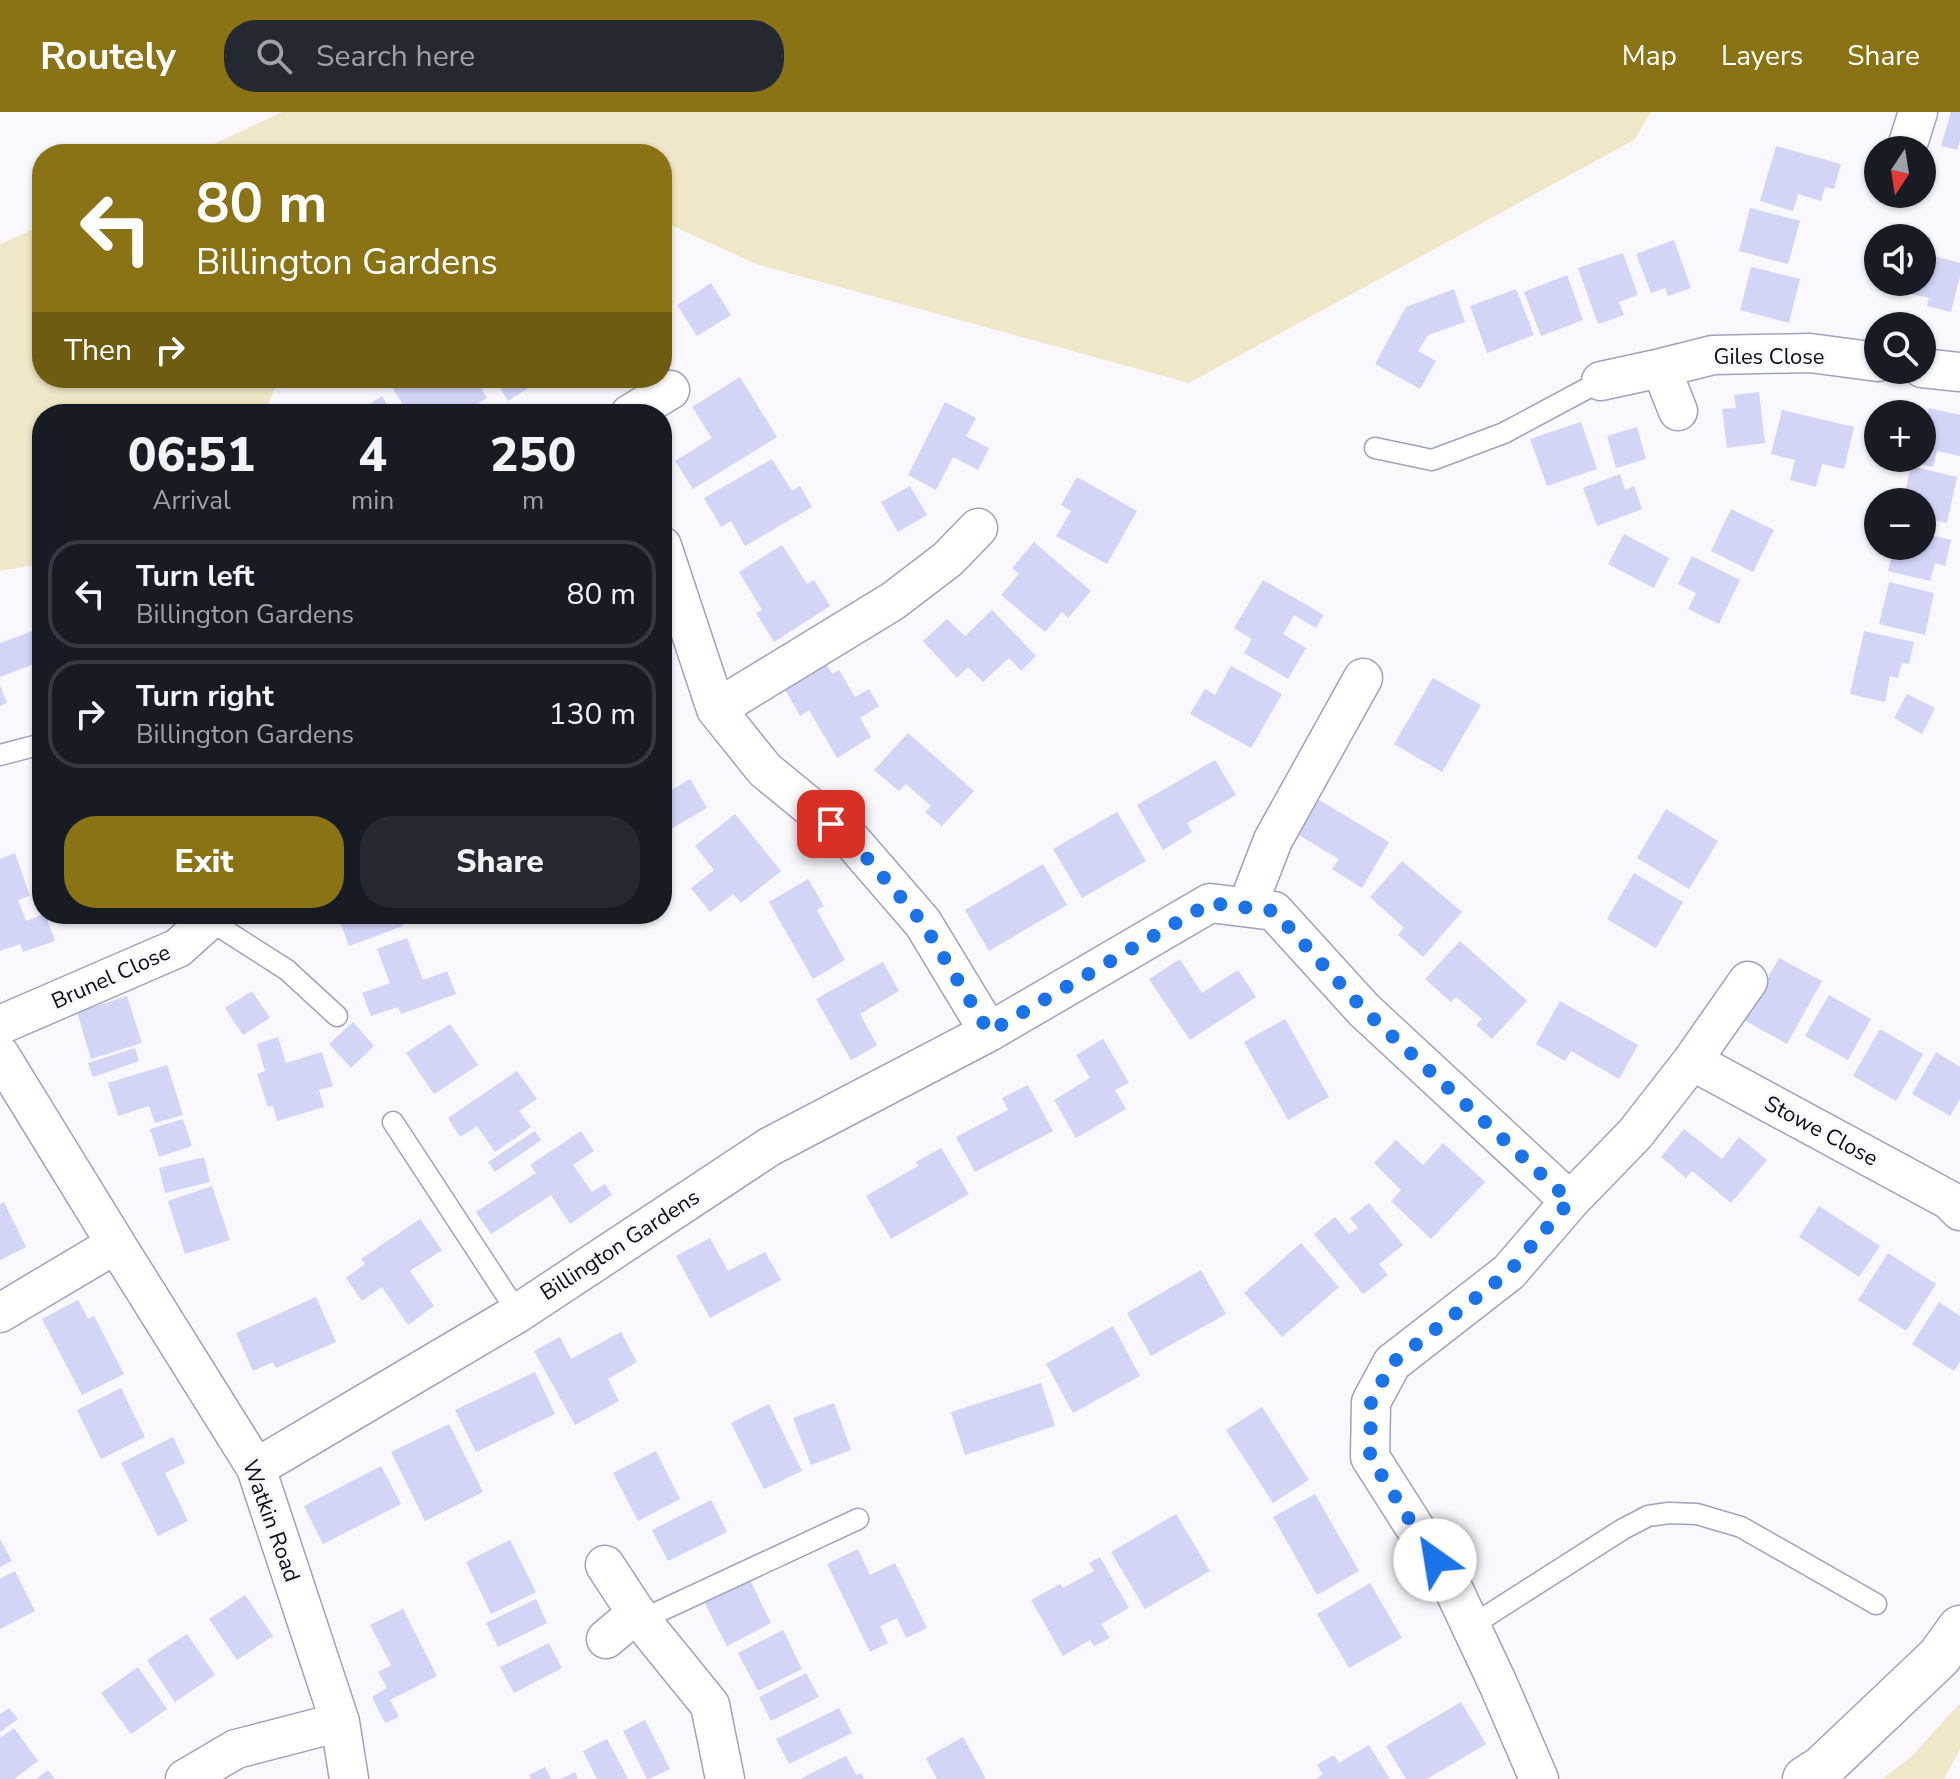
<!DOCTYPE html>
<meta charset="utf-8">
<style>
body{margin:0;font-family:"Nunito Sans",sans-serif;background:#242831;color:#f1f3f6;height:100vh;display:flex;flex-direction:column;font-size:30px;white-space:nowrap}
*{box-sizing:border-box;margin:0}
p{font-size:26px;color:#9ea1a6}
.icon{flex:none;width:44px;height:44px;fill:none;stroke:currentColor;stroke-width:2;stroke-linecap:round;stroke-linejoin:round}
.map{position:relative;flex:1;overflow:hidden}
.drawer{position:absolute;left:32px;top:292px;width:640px;height:520px;display:flex;flex-direction:column;background:#171b24;border-radius:32px;box-shadow:0 2px 6px #0004}
.drawer>*{flex:none}
.guide{position:absolute;left:32px;top:32px;width:640px;height:244px;border-radius:32px;box-shadow:0 2px 6px #0004;background:#8a7315;color:#fff;overflow:hidden}
.needle{width:52px;rotate:192deg}
.controls{position:absolute;left:1864px;top:24px;display:grid;gap:16px}
.controls a{display:grid;place-items:center;width:72px;height:72px;border-radius:50%;background:#171b24;box-shadow:0 2px 6px #0004;font-size:40px}
.pin{position:absolute;display:grid;place-items:center;width:68px;height:68px;color:#fff;margin:-34px;border-radius:16px;box-shadow:0 4px 12px #0006}
.me{position:absolute;width:88px;margin:-44px;rotate:328deg;stroke-linejoin:round;filter:drop-shadow(0 0 6px #0008)}
.turn{display:flex;align-items:center;gap:28px;height:168px;padding:0 32px;font-size:36px}
.turn .icon{width:104px;height:104px;stroke-width:2.5}
.turn b{display:block;font-size:56px;line-height:68px}
.then{display:flex;align-items:center;height:76px;padding:0 32px;background:#0003;gap:16px;font-size:30px}
.eta{display:flex;justify-content:space-evenly;align-items:center;height:136px;text-align:center}
.eta b{font-size:48px;font-weight:800;line-height:56px}
.action{display:flex;gap:16px;margin-top:auto;padding:16px 32px}
.action a{flex:1;height:92px;border-radius:32px;background:#8a7315;color:#fff;font-size:32px;font-weight:800;line-height:92px;text-align:center}
.action a+a{background:#242831;color:#f1f3f6}
ul{padding:0;list-style:none}
li{display:flex;align-items:center;gap:24px;height:108px;margin:0 16px 12px;padding:0 16px;border:4px solid #363941;border-radius:32px}
li div{flex:1}
li b{display:block;font-size:30px}
li em{font-style:normal}
header{display:flex;align-items:center;gap:48px;box-sizing:border-box;height:112px;padding:0 40px;background:#8a7315;color:#fff}
header strong{font-size:38px}
nav{display:flex;gap:44px;margin-inline-start:auto;font-size:28px}
.search{width:560px;height:72px;background:#242831;display:flex;align-items:center;gap:20px;box-sizing:border-box;padding:0 28px;border-radius:32px;color:#9ea1a6;font-size:30px}
.map>svg:first-child{display:block}
.green{fill:#f0e7c9}
.building{fill:#d2d5f6}
.lines{fill:none;stroke-linecap:round;stroke-linejoin:round}
.service-casing{stroke:#9fa2be;stroke-width:23}
.minor-casing{stroke:#9fa2be;stroke-width:41}
.tertiary-casing{stroke:#9fa2be;stroke-width:47}
.service{stroke:#fff;stroke-width:20}
.minor{stroke:#fff;stroke-width:38}
.tertiary{stroke:#fff;stroke-width:44}
.route{stroke:#1a73e8;stroke-width:14;stroke-dasharray:0 25.2}
.labels{text-anchor:middle;dominant-baseline:central;stroke-width:6;stroke-linejoin:round;paint-order:stroke}
.street-label{font-size:22px;fill:#0b0c15;stroke:#f8f8fe}
</style>
<header>
<strong>Routely</strong>
<div class="search"><svg class="icon" aria-label="search" viewBox="0 0 24 24"><circle cx="10" cy="10" r="6"/><path d="M15 15l6 6"/></svg>Search here</div>
<nav><a>Map</a><a>Layers</a><a>Share</a></nav>
</header>
<div class="map">
<svg width="1960" height="1667" viewBox="0 0 1960 1667">
<rect width="100%" height="100%" fill="#f8f8fe"/>
<path class="green" d="M 282,0 L 1651,0 L 1634,28 L 1189,271 L 756,152 L 662,109 L 662,42 L 193,42 Z
M 42,113 L 42,266 L 280,266 L 263,302 L 42,302 L 42,452 L 0,459 L 0,132 Z
M 1960,1591 L 1960,1637 L 1944,1667 L 1882,1667 L 1910,1646 Z"/>
<path class="building" d="M 1951,0 L 1960,0 L 1960,29 L 1957,38 L 1941,34 Z
M 1776,34 L 1841,52 L 1834,77 L 1825,75 L 1821,89 L 1798,82 L 1793,99 L 1760,89 Z
M 1750,96 L 1800,109 L 1788,152 L 1739,139 Z
M 1912,121 L 1931,125 L 1926,142 L 1960,151 L 1960,164 L 1951,200 L 1927,194 L 1929,186 L 1898,179 L 1901,170 L 1922,170 L 1922,126 L 1911,126 Z
M 1674,128 L 1691,176 L 1668,184 L 1665,176 L 1651,181 L 1636,142 Z
M 1623,141 L 1638,183 L 1619,190 L 1624,203 L 1598,212 L 1578,156 Z
M 1751,155 L 1800,167 L 1789,211 L 1740,198 Z
M 1567,163 L 1583,208 L 1541,224 L 1524,180 Z
M 711,171 L 731,203 L 697,224 L 677,193 Z
M 1454,177 L 1465,210 L 1428,223 L 1418,239 L 1436,249 L 1420,277 L 1375,252 L 1406,195 Z
M 1516,177 L 1534,223 L 1487,241 L 1470,194 Z
M 740,265 L 777,325 L 693,377 L 675,349 L 712,326 L 692,295 Z
M 411,266 L 475,266 L 487,286 L 461,302 L 409,302 L 393,277 Z
M 494,266 L 544,266 L 508,289 Z
M 1759,280 L 1765,331 L 1727,336 L 1722,297 L 1736,296 L 1734,283 Z
M 382,284 L 393,302 L 354,302 Z
M 945,290 L 976,306 L 966,324 L 989,336 L 978,358 L 953,345 L 936,378 L 908,363 Z
M 1929,296 L 1960,303 L 1960,344 L 1937,339 L 1933,355 L 1895,347 L 1922,346 L 1922,328 Z
M 1782,298 L 1854,315 L 1844,357 L 1822,352 L 1816,375 L 1790,368 L 1795,348 L 1771,342 Z
M 1581,310 L 1597,357 L 1547,374 L 1530,327 Z
M 1637,315 L 1646,347 L 1616,356 L 1607,324 Z
M 772,347 L 792,379 L 800,374 L 812,395 L 745,434 L 731,409 L 721,415 L 704,386 Z
M 1911,354 L 1957,365 L 1947,411 L 1922,406 L 1922,390 L 1903,390 Z
M 1620,362 L 1625,378 L 1634,374 L 1642,397 L 1597,414 L 1583,376 Z
M 1077,365 L 1137,399 L 1107,452 L 1056,424 L 1071,399 L 1061,393 Z
M 910,374 L 927,403 L 898,420 L 881,390 Z
M 1731,397 L 1774,418 L 1753,460 L 1711,439 Z
M 1922,421 L 1951,428 L 1945,454 L 1935,451 L 1930,469 L 1888,459 L 1894,434 L 1922,434 Z
M 1624,422 L 1669,446 L 1654,476 L 1608,452 Z
M 1034,430 L 1091,479 L 1068,506 L 1062,500 L 1045,520 L 1001,483 L 1019,462 L 1012,456 Z
M 782,433 L 807,472 L 814,468 L 830,494 L 774,530 L 756,501 L 762,498 L 739,460 Z
M 1692,444 L 1740,468 L 1719,512 L 1688,497 L 1696,481 L 1678,472 Z
M 1263,468 L 1324,503 L 1316,516 L 1294,503 L 1283,522 L 1306,536 L 1288,567 L 1244,541 L 1252,527 L 1234,516 Z
M 1889,470 L 1934,481 L 1925,523 L 1879,512 Z
M 992,498 L 1036,544 L 1021,559 L 1009,546 L 983,570 L 968,555 L 957,566 L 923,529 L 947,507 L 965,524 Z
M 38,517 L 42,527 L 42,549 L 0,565 L 0,531 Z
M 1864,519 L 1914,530 L 1909,552 L 1902,551 L 1898,566 L 1890,564 L 1885,590 L 1850,582 Z
M 825,549 L 832,562 L 839,558 L 855,585 L 869,577 L 879,594 L 860,606 L 871,625 L 837,646 L 809,598 L 800,604 L 783,574 Z
M 1231,554 L 1282,582 L 1251,636 L 1190,602 L 1205,577 L 1215,583 Z
M 1433,566 L 1481,593 L 1442,660 L 1394,632 Z
M 0,573 L 7,591 L 0,594 Z
M 1907,582 L 1935,596 L 1922,622 L 1894,606 Z
M 908,621 L 974,679 L 942,714 L 925,700 L 931,694 L 906,672 L 899,679 L 874,658 Z
M 1215,648 L 1236,683 L 1187,711 L 1192,720 L 1163,738 L 1137,693 Z
M 690,667 L 707,696 L 662,722 L 662,671 L 668,680 Z
M 1311,683 L 1389,730 L 1362,776 L 1332,757 L 1339,747 L 1290,718 Z
M 1666,697 L 1718,729 L 1689,777 L 1637,746 Z
M 1117,700 L 1146,749 L 1082,786 L 1053,737 Z
M 735,702 L 781,759 L 741,791 L 733,782 L 710,800 L 691,776 L 714,758 L 695,734 Z
M 15,741 L 30,784 L 18,788 L 26,809 L 45,802 L 55,829 L 23,840 L 20,832 L 0,839 L 0,747 Z
M 1402,749 L 1462,800 L 1423,845 L 1398,823 L 1404,816 L 1370,785 Z
M 1043,752 L 1067,793 L 989,839 L 965,798 Z
M 1634,761 L 1683,790 L 1656,836 L 1607,807 Z
M 808,767 L 824,794 L 817,798 L 845,848 L 813,867 L 769,790 Z
M 337,802 L 399,802 L 403,814 L 349,834 Z
M 407,826 L 423,868 L 447,859 L 456,882 L 401,902 L 398,895 L 371,904 L 362,881 L 390,871 L 377,837 Z
M 1460,829 L 1527,889 L 1492,927 L 1476,913 L 1482,907 L 1456,885 L 1451,890 L 1425,867 Z
M 1779,846 L 1822,869 L 1787,932 L 1744,908 Z
M 1180,847 L 1202,881 L 1238,858 L 1256,885 L 1190,928 L 1149,867 Z
M 883,850 L 899,879 L 860,902 L 877,933 L 851,948 L 816,887 Z
M 252,879 L 270,906 L 243,923 L 225,896 Z
M 1829,883 L 1871,907 L 1848,948 L 1805,924 Z
M 127,884 L 142,931 L 91,947 L 77,900 Z
M 1560,889 L 1638,933 L 1619,967 L 1571,939 L 1565,949 L 1536,932 Z
M 1285,907 L 1329,985 L 1288,1008 L 1244,930 Z
M 353,910 L 374,934 L 351,956 L 329,932 Z
M 450,912 L 478,953 L 434,982 L 406,941 Z
M 1880,917 L 1923,942 L 1896,989 L 1853,964 Z
M 278,925 L 286,951 L 322,940 L 333,974 L 319,978 L 324,995 L 277,1009 L 273,994 L 268,995 L 257,962 L 265,959 L 257,932 Z
M 1103,927 L 1129,971 L 1115,978 L 1126,997 L 1076,1026 L 1054,988 L 1090,966 L 1076,943 Z
M 135,936 L 139,949 L 93,965 L 88,951 Z
M 1936,940 L 1960,955 L 1960,987 L 1950,1004 L 1912,982 Z
M 167,953 L 183,1003 L 155,1011 L 149,994 L 118,1004 L 108,971 Z
M 517,959 L 537,987 L 519,999 L 531,1015 L 495,1040 L 477,1014 L 460,1025 L 448,1006 Z
M 1028,973 L 1053,1019 L 975,1060 L 956,1025 L 1008,998 L 1002,986 Z
M 183,1007 L 192,1034 L 159,1045 L 150,1017 Z
M 1684,1017 L 1722,1047 L 1739,1025 L 1767,1048 L 1731,1091 L 1692,1059 L 1686,1066 L 1661,1045 Z
M 535,1019 L 541,1028 L 495,1060 L 488,1050 Z
M 581,1019 L 594,1039 L 573,1053 L 592,1080 L 605,1072 L 612,1083 L 570,1112 L 551,1083 L 491,1122 L 476,1100 L 536,1061 L 530,1053 Z
M 1396,1028 L 1423,1053 L 1443,1031 L 1485,1070 L 1431,1127 L 1391,1089 L 1401,1078 L 1374,1051 Z
M 941,1036 L 969,1082 L 891,1127 L 866,1084 L 918,1054 L 916,1050 Z
M 204,1045 L 210,1070 L 165,1081 L 159,1056 Z
M 212,1074 L 230,1128 L 185,1142 L 168,1089 Z
M 4,1090 L 26,1135 L 0,1148 L 0,1092 Z
M 1369,1091 L 1403,1133 L 1379,1152 L 1388,1163 L 1363,1182 L 1314,1122 L 1335,1105 L 1349,1122 L 1358,1116 L 1350,1106 Z
M 1819,1094 L 1880,1134 L 1859,1165 L 1799,1125 Z
M 420,1107 L 442,1138 L 410,1159 L 434,1194 L 408,1213 L 382,1175 L 362,1189 L 346,1166 L 365,1152 L 361,1147 Z
M 710,1126 L 728,1159 L 765,1140 L 781,1168 L 710,1206 L 676,1144 Z
M 1301,1131 L 1339,1175 L 1282,1225 L 1244,1181 Z
M 1888,1141 L 1936,1172 L 1906,1219 L 1858,1188 Z
M 1201,1158 L 1226,1202 L 1151,1244 L 1127,1201 Z
M 316,1185 L 336,1230 L 276,1256 L 273,1250 L 253,1259 L 236,1221 Z
M 78,1188 L 88,1207 L 94,1204 L 124,1262 L 82,1283 L 42,1207 Z
M 1939,1190 L 1960,1204 L 1960,1250 L 1954,1259 L 1912,1232 Z
M 1113,1214 L 1140,1264 L 1073,1301 L 1046,1252 Z
M 621,1220 L 637,1250 L 608,1267 L 619,1289 L 575,1313 L 534,1239 L 560,1225 L 571,1247 Z
M 535,1260 L 555,1302 L 476,1340 L 455,1298 Z
M 1041,1271 L 1055,1314 L 965,1343 L 951,1300 Z
M 121,1276 L 145,1325 L 101,1347 L 77,1298 Z
M 834,1291 L 851,1338 L 811,1353 L 793,1306 Z
M 769,1292 L 802,1359 L 764,1377 L 731,1311 Z
M 1262,1295 L 1309,1368 L 1273,1391 L 1226,1318 Z
M 449,1312 L 483,1380 L 425,1409 L 391,1340 Z
M 173,1325 L 185,1351 L 165,1361 L 188,1409 L 158,1424 L 121,1351 Z
M 656,1339 L 680,1387 L 638,1409 L 613,1361 Z
M 381,1354 L 401,1392 L 323,1432 L 304,1394 Z
M 1315,1382 L 1359,1459 L 1317,1483 L 1273,1405 Z
M 711,1388 L 727,1420 L 668,1449 L 652,1418 Z
M 1176,1402 L 1210,1459 L 1145,1497 L 1111,1440 Z
M 0,1427 L 12,1449 L 0,1455 Z
M 510,1428 L 536,1480 L 491,1502 L 466,1450 Z
M 858,1437 L 870,1463 L 895,1451 L 927,1516 L 906,1526 L 897,1506 L 880,1514 L 888,1531 L 870,1540 L 827,1452 Z
M 1100,1445 L 1129,1496 L 1101,1512 L 1110,1526 L 1094,1534 L 1090,1528 L 1063,1544 L 1031,1488 L 1060,1472 L 1063,1476 L 1094,1459 L 1089,1451 Z
M 15,1459 L 35,1499 L 0,1517 L 0,1467 Z
M 746,1460 L 771,1511 L 727,1534 L 701,1484 Z
M 1370,1471 L 1402,1526 L 1349,1556 L 1317,1502 Z
M 245,1483 L 273,1524 L 237,1548 L 209,1507 Z
M 536,1487 L 547,1511 L 498,1535 L 486,1511 Z
M 403,1497 L 437,1564 L 390,1588 L 399,1605 L 385,1611 L 372,1585 L 387,1576 L 378,1560 L 391,1553 L 370,1513 Z
M 783,1518 L 802,1557 L 758,1579 L 738,1541 Z
M 187,1522 L 215,1563 L 175,1590 L 147,1548 Z
M 549,1531 L 562,1556 L 514,1581 L 500,1555 Z
M 138,1555 L 167,1597 L 131,1622 L 101,1581 Z
M 806,1561 L 819,1585 L 771,1609 L 759,1585 Z
M 1461,1590 L 1486,1632 L 1427,1667 L 1406,1667 L 1386,1634 Z
M 9,1596 L 18,1607 L 0,1620 L 0,1602 Z
M 839,1596 L 852,1621 L 789,1652 L 776,1627 Z
M 645,1608 L 670,1657 L 649,1667 L 647,1667 L 623,1619 Z
M 14,1616 L 38,1649 L 14,1667 L 0,1667 L 0,1626 Z
M 963,1625 L 986,1667 L 937,1667 L 926,1646 Z
M 607,1627 L 628,1667 L 597,1667 L 583,1639 Z
M 1369,1633 L 1390,1667 L 1316,1667 L 1323,1662 L 1317,1653 L 1334,1643 L 1339,1651 Z
M 846,1644 L 856,1663 L 861,1661 L 864,1667 L 800,1667 Z
M 545,1655 L 551,1667 L 531,1667 L 529,1663 Z
M 48,1658 L 55,1667 L 36,1667 Z
M 575,1660 L 578,1667 L 561,1667 Z"/>
<g class="lines">
<g class="service-casing">
<path id="service" d="M 1375,336 L 1432,348 L 1504,321 L 1601,269
M 0,643 L 42,632
M 209,808 L 287,858 L 337,904
M 393,1010 L 518,1201
M 641,1508 L 858,1407
M 1471,1514 L 1623,1417 L 1648,1404 L 1669,1401 L 1697,1402 L 1741,1415 L 1876,1492"/>
</g>
<g class="minor-casing">
<path id="minor" d="M 1906,38 L 1918,0
M 1661,256 L 1678,299
M 1922,256 L 1960,260
M 1601,269 L 1661,256 L 1713,243 L 1810,241 L 1878,250
M 630,302 L 670,278
M 662,434 L 716,597 L 765,658 L 853,730 L 923,811 L 989,920
M 716,597 L 893,489 L 948,447 L 978,416
M 1247,795 L 1273,728 L 1363,566
M 0,913 L 178,836 L 209,808 L 209,802
M 0,943 L 116,1132 L 0,1201
M 1692,949 L 1949,1088 L 1960,1099
M 116,1132 L 256,1356 L 340,1610 L 349,1667
M 256,1356 L 518,1201 L 769,1035 L 989,920 L 1210,791 L 1274,799 L 1364,898 L 1570,1089
M 605,1453 L 641,1508 L 710,1593 L 725,1667
M 606,1527 L 637,1501
M 185,1667 L 236,1637 L 340,1610
M 1539,1667 L 1499,1574 L 1452,1474 L 1370,1345 L 1371,1290 L 1392,1251 L 1509,1160 L 1570,1089 L 1635,1022 L 1692,949 L 1748,869"/>
</g>
<g class="tertiary-casing">
<path id="tertiary" d="M 1805,1667 L 1822,1656 L 1939,1545 L 1960,1516"/>
</g>
<use href="#service" class="service"/>
<use href="#minor" class="minor"/>
<use href="#tertiary" class="tertiary"/>
</g>
<g class="lines">
<path class="route" d="M 831,712 L 853,730 L 923,811 L 989,920 L 1210,791 L 1274,799 L 1364,898 L 1570,1089 L 1509,1160 L 1392,1251 L 1371,1290 L 1370,1345 L 1435,1448"/>
</g>
<g class="labels">
<g class="street-label">
<text x="1769" y="245">Giles Close</text>
<text transform="translate(111 865) rotate(-24)">Brunel Close</text>
<text transform="translate(1821 1019) rotate(28)">Stowe Close</text>
<text transform="translate(620 1133) rotate(-33)">Billington Gardens</text>
<text transform="translate(271 1409) rotate(70)">Watkin Road</text>
</g>
</g>
</svg>
<div class="controls">
<a><svg class="needle" viewBox="-14 -14 28 28"><path d="M0-13l5 13h-10z" fill="#e53935"/><path d="M0 13l5-13h-10z" fill="#9ea1a6"/></svg></a>
<a><svg class="icon" aria-label="sound" viewBox="0 0 24 24"><path d="M4 9h4l5-4v14l-5-4H4zM17 9q2 3 0 6"/></svg></a>
<a><svg class="icon" aria-label="search" viewBox="0 0 24 24"><circle cx="10" cy="10" r="6"/><path d="M15 15l6 6"/></svg></a>
<a>+</a>
<a>−</a>
</div>
<div class="pin" style="left:831px;top:712px;background:#d93025"><svg class="icon" aria-label="arrive" viewBox="0 0 24 24"><path d="M6 21V4h12l-3 4 3 4H6"/></svg></div>
<svg class="me" style="left:1435px;top:1448px" viewBox="-20 -20 40 40"><circle r="19" fill="#fff"/><path d="M0-13L10 11 0 6-10 11z" fill="#1a73e8"/></svg>
<div class="guide">
<div class="turn"><svg class="icon" aria-label="left" viewBox="0 0 24 24"><path d="M17 20v-9H6M10 6l-5 5 5 5"/></svg><div><b>80 m</b>Billington Gardens</div></div>
<div class="then">Then<svg class="icon" aria-label="right" viewBox="0 0 24 24"><path d="M7 20v-9h11M14 6l5 5-5 5"/></svg></div>
</div>
<section class="drawer">
<div class="eta">
<div><b>06:51</b><p>Arrival</p></div>
<div><b>4</b><p>min</p></div>
<div><b>250</b><p>m</p></div>
</div>
<ul>
<li><svg class="icon" aria-label="left" viewBox="0 0 24 24"><path d="M17 20v-9H6M10 6l-5 5 5 5"/></svg><div><b>Turn left</b><p>Billington Gardens</p></div><em>80 m</em></li>
<li><svg class="icon" aria-label="right" viewBox="0 0 24 24"><path d="M7 20v-9h11M14 6l5 5-5 5"/></svg><div><b>Turn right</b><p>Billington Gardens</p></div><em>130 m</em></li>
</ul>
<div class="action"><a>Exit</a><a>Share</a></div>
</section>
</div>
